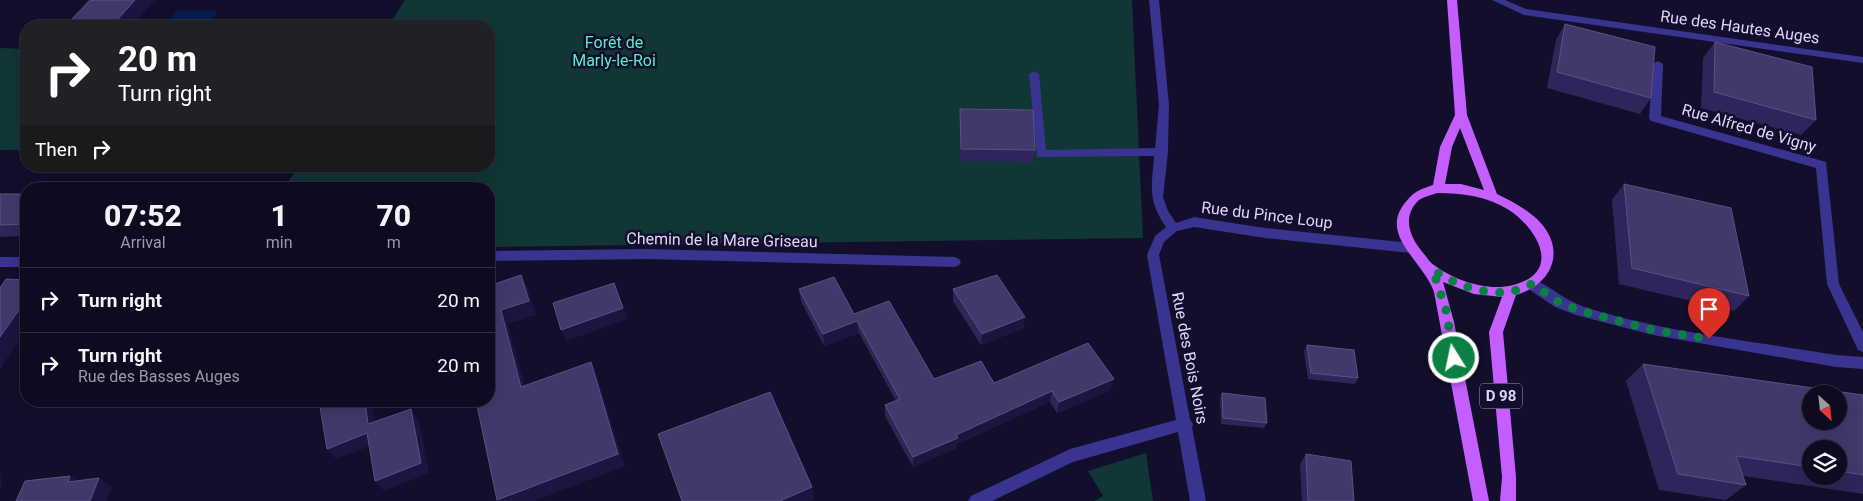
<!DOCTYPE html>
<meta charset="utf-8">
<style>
body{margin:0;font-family:Roboto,sans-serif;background:#1c182d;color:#f1f3f6;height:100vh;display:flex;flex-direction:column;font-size:19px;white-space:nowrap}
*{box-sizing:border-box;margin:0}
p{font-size:16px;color:#9b9aa5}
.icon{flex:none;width:28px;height:28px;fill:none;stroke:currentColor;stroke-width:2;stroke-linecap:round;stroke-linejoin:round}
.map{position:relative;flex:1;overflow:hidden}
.drawer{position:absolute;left:20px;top:182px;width:475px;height:225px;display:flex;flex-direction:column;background:#0e0a20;border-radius:20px;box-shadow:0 5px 20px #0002,0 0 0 1px #2e2b3e}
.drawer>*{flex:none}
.hud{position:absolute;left:20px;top:20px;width:475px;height:152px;border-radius:20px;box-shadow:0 5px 20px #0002,0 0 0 1px #2e2b3e;background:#202124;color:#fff;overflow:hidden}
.needle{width:32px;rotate:153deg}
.tools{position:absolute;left:1802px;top:385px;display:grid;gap:10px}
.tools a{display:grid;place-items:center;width:45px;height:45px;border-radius:50%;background:#0e0a20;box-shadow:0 5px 20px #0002,0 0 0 1px #2e2b3e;font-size:25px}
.pin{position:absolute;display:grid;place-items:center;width:42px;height:42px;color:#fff;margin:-51px -21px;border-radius:50% 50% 50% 0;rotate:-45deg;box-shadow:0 0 5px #0007}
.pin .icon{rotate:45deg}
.me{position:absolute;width:55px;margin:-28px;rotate:350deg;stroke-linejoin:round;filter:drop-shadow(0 0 4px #0008)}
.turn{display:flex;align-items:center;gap:18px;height:105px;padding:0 15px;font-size:22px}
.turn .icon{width:65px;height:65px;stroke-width:2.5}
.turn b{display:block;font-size:35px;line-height:42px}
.then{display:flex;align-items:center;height:48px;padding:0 15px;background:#0003;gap:10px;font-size:19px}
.eta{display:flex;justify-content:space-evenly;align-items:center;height:85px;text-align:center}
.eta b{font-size:30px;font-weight:800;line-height:35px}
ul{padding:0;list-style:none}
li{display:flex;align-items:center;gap:15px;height:65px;padding:0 15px;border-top:1px solid #2e2b3e}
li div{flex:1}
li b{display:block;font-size:19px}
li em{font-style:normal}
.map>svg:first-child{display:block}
.green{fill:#103635}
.water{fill:#051e4d}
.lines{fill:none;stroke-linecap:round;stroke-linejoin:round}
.minor{fill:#39348f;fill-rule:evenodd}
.major{fill:#c55eff;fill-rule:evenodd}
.wall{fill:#30255a;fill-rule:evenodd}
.shaded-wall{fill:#1d1440}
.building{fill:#43386c;stroke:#5b5183;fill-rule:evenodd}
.route{stroke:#0b8043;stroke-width:9;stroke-dasharray:0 16.2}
.labels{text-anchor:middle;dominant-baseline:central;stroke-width:5;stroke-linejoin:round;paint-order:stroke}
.shield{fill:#130e2b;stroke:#a09bbf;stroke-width:1}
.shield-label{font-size:15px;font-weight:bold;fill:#ddd7ff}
.street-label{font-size:16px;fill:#ddd7ff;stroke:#130e2b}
.park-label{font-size:16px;fill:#56edc9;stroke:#130e2b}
</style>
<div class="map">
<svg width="1863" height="501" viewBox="0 0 1863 501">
<rect width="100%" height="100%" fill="#130e2b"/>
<path class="green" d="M 405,0 L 1132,0 L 1143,238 L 489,247 L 489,189 L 284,189 L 298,166 L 489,166 L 489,26 L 388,26 Z
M 0,48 L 26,49 L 26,150 L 0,150 Z
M 1146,453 L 1153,501 L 1094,501 L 1103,496 L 1088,471 Z"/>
<path class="water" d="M 178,10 L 218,11 L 209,22 L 168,22 Z"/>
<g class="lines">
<path class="minor" d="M 1149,0 L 1159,0 L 1169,105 L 1168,152 L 1163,197 L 1168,211 L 1176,223 L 1194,217 L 1265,228 L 1411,243 L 1415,245 L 1417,248 L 1415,251 L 1411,253 L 1265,238 L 1194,227 L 1177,231 L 1164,242 L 1159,255 L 1190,419 L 1193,424 L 1192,427 L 1206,501 L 1190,501 L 1178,432 L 1073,462 L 992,501 L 968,501 L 971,496 L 1070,449 L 1176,420 L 1147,255 L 1155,236 L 1166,227 C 1147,200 1152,187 1154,156 L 1037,157 L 1029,74 L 1034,71 L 1039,74 L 1046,150 L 1155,148 L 1159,105 Z
M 1492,0 L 1505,0 L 1526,9 L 1863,57 L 1863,63 L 1524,15 Z
M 1658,61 L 1663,64 L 1661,116 L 1826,162 L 1839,284 L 1863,332 L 1863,352 L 1858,350 L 1827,284 L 1816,168 L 1651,121 L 1649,118 L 1653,64 Z
M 646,249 L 955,257 L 959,259 L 961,262 L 959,265 L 955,267 L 646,259 L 489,261 L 489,251 Z
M 0,257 L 26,257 L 26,267 L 0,267 Z
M 1532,279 C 1549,285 1563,299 1582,306 C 1661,332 1753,341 1836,355 L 1863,357 L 1863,369 L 1836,367 L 1653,335 L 1576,315 L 1555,307 L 1527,288 L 1526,284 L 1527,280 Z"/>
<path class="major" d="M 1447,0 L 1457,0 L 1467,115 L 1497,194 C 1511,201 1525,208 1537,219 C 1567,248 1554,284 1516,295 L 1503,332 L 1516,477 L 1516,501 L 1500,501 L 1502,477 L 1489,332 L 1502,297 L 1474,294 L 1443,282 L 1454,322 L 1489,501 L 1473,501 L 1434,292 C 1425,264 1382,237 1402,207 C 1413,192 1416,191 1433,185 L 1440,147 L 1455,115 ZM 1460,128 L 1484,190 L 1461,184 L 1445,184 L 1452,147 ZM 1437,193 C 1462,193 1487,196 1509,210 C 1539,230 1562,273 1513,285 C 1487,292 1454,280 1434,265 C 1430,263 1427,257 1424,254 C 1410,238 1401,217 1419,200 C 1423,197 1432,195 1437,193 Z"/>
</g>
<path class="wall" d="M 90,0 L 131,26 L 77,26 L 71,20 Z
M 1565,24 L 1651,98 L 1640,114 L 1547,88 L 1556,40 Z
M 1715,42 L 1816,120 L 1801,135 L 1701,108 L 1703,58 Z
M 960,109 L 1035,150 L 1033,162 L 960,161 Z
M 1624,184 L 1749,296 L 1734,311 L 1619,284 L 1612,200 Z
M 0,194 L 26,194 L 26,236 L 0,237 Z
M 799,289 L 854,314 L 934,379 L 1111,390 L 1057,413 L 1050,402 L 957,444 L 957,448 L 913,467 L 885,416 L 885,405 L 896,401 L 859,333 L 824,346 L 801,301 Z
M 953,289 L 1024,328 L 981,345 L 953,301 Z
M 1307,345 L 1358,378 L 1355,384 L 1308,379 L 1304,351 Z
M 1643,364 L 1863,395 L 1863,494 L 1743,476 L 1746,485 L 1726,500 L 1659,490 L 1626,381 ZM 1811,449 L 1839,449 L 1839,476 L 1811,476 Z
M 1222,393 L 1267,423 L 1264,428 L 1221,424 L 1220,399 Z
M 1306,454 L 1354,501 L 1302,501 L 1300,464 Z"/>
<path class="shaded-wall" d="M 135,0 L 155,0 L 131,26 L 122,26 L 117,20 Z
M 521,275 L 528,289 L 536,315 L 508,324 L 529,401 L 521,387 L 501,310 Z
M 614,283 L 628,319 L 566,341 L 561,330 Z
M 26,300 L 26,330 L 0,369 L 0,337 Z
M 1025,317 L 1024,328 L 981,345 L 982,334 Z
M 857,321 L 859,333 L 824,346 L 823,334 Z
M 591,362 L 597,376 L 625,466 L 535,501 L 498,501 L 497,500 Z
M 1114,379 L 1111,390 L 1057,413 L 1059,402 Z
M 1052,391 L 1050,402 L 957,444 L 957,448 L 913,467 L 913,457 L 956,435 Z
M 365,401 L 372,401 L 377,434 L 368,424 Z
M 411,409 L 419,420 L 429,473 L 384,491 L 375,481 Z
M 367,433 L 376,444 L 336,459 L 327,449 Z
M 0,475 L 1,476 L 2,488 L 0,488 Z
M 70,476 L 83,485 L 68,482 Z
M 99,478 L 112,487 L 107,501 L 90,501 Z
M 812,487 L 815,499 L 811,501 L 780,501 Z"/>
<path class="building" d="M 90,0 L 135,0 L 117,20 L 71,20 Z
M 1565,24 L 1655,47 L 1651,98 L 1557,72 Z
M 1715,42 L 1812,67 L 1816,120 L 1714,92 Z
M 960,109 L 1033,110 L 1035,150 L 961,149 Z
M 1624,184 L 1731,208 L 1749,296 L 1632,268 Z
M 0,194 L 26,194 L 26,224 L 0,225 Z
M 521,275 L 529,301 L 501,310 L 521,387 L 591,362 L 618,454 L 497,500 L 476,401 L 489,401 L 489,286 Z
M 997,275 L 1025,317 L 982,334 L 953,289 Z
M 834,277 L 854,314 L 889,301 L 934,379 L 981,361 L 994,383 L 1088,343 L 1114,379 L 1059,402 L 1052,391 L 956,435 L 958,438 L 913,457 L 885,405 L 900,399 L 857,321 L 823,334 L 799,289 Z
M 6,279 L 26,280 L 26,300 L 0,337 L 0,288 Z
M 614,283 L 623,308 L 561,330 L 553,303 Z
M 1307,345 L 1354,350 L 1358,378 L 1311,373 Z
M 1643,364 L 1863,395 L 1863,475 L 1839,471 L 1839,449 L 1811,449 L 1811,467 L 1736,456 L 1746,485 L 1678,474 ZM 1811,394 L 1839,394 L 1839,421 L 1811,421 Z
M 770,392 L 812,487 L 780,501 L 682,501 L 658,434 Z
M 1222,393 L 1265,398 L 1267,423 L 1223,418 Z
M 319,401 L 365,401 L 368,424 L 411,409 L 421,463 L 375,481 L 367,433 L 327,449 Z
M 1306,454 L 1351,461 L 1354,501 L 1308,501 Z
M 70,476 L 68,482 L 99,478 L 90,501 L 16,501 L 25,481 Z"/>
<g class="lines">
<path class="route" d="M 1454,358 L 1446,310 L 1433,270 C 1454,284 1482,295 1509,292 C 1516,291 1524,287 1532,284 L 1560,303 L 1581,311 L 1653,330 L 1709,339"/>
</g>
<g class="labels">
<rect class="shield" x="1480" y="383.5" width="42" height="25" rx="4"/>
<g class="shield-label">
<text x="1501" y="396">D 98</text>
</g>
<g class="street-label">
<text transform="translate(1740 27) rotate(8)">Rue des Hautes Auges</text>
<text transform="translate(1749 128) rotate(16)">Rue Alfred de Vigny</text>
<text transform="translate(1267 215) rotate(7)">Rue du Pince Loup</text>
<text transform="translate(722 240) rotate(1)">Chemin de la Mare Griseau</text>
<text transform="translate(1190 358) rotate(79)">Rue des Bois Noirs</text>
</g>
<g class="park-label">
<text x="614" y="42">Forêt de<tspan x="614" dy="18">Marly-le-Roi</tspan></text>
</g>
</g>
</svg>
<div class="tools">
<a><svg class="needle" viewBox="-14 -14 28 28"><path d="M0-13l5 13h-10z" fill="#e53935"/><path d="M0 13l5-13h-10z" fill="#9b9aa5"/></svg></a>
<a><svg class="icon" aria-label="layers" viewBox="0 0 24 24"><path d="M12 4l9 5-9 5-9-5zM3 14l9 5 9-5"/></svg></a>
</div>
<div class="pin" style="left:1709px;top:339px;background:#d93025"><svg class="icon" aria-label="arrive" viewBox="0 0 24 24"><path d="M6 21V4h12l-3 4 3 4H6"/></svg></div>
<svg class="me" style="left:1454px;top:358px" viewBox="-20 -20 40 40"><circle r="17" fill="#0b8043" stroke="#fff" stroke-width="3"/><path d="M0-11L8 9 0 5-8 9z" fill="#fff"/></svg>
<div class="hud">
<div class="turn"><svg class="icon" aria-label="right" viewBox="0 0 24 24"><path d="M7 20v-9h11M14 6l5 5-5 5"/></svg><div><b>20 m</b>Turn right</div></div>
<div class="then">Then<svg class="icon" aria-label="right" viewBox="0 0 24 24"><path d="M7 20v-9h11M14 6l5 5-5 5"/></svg></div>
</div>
<section class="drawer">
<div class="eta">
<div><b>07:52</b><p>Arrival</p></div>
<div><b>1</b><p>min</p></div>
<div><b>70</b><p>m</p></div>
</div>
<ul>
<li><svg class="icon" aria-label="right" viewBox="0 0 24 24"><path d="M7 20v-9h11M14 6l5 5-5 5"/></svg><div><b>Turn right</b></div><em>20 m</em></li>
<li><svg class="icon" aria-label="right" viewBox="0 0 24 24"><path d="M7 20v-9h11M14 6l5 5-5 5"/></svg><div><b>Turn right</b><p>Rue des Basses Auges</p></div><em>20 m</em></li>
</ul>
</section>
</div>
